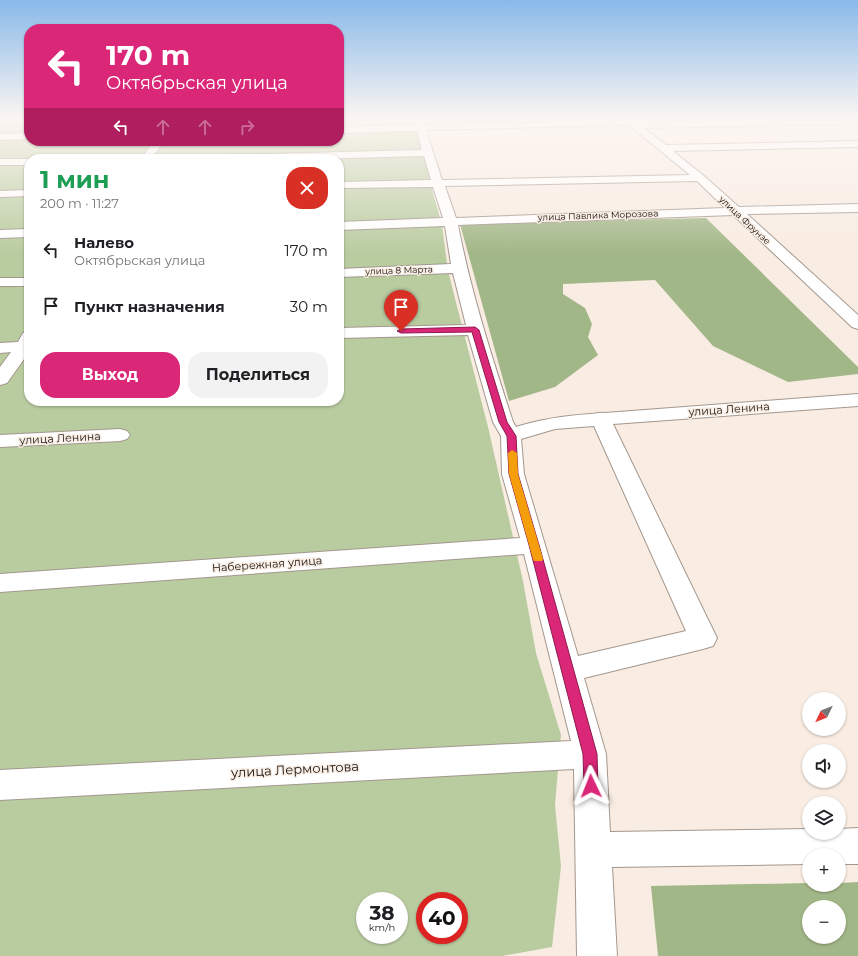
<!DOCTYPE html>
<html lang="ru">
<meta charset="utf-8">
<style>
body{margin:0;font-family:Montserrat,sans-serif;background:#f2f2f2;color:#202124;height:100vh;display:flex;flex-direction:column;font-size:15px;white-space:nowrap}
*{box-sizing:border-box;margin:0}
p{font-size:13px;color:#757577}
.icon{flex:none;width:22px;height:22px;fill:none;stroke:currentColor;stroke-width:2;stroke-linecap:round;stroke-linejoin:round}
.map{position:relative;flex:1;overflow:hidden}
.sheet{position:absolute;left:24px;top:154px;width:320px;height:252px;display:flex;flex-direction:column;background:#fff;border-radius:16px;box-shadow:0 1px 3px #0004}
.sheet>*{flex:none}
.banner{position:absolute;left:24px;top:24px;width:320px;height:122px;border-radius:16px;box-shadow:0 1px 3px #0004;background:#db2777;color:#fff;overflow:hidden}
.needle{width:26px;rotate:227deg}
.buttons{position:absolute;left:802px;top:692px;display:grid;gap:8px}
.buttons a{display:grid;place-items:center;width:44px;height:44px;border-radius:50%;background:#fff;box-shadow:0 1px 3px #0004;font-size:20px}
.speed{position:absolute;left:356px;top:892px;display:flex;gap:8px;font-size:20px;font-weight:700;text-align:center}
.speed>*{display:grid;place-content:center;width:52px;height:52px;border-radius:50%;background:#fff;box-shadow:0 1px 3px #0004;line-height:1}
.speed small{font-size:10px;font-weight:400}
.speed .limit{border:6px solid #d22;background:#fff;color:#111}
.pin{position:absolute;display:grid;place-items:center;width:34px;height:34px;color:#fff;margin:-41px -17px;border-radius:50% 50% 50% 0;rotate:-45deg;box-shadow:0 0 4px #0007}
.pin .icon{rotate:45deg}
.me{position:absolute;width:44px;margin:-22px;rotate:358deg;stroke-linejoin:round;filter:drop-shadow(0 0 3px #0008)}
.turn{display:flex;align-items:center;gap:14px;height:84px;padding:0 16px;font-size:18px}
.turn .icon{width:52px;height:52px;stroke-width:2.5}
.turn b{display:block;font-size:28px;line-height:34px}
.lanes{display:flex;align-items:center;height:38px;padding:0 16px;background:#0003;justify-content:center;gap:20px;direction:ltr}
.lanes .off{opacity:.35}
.round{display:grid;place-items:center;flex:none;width:42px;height:42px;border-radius:16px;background:#f2f2f2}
.overview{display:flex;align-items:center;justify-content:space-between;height:68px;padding:0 16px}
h1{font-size:24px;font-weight:700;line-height:30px;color:#1e9e55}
.primary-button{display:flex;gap:8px;margin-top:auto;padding:8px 16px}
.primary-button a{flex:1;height:46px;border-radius:16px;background:#db2777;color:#fff;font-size:16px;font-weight:700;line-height:46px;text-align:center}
.primary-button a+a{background:#f2f2f2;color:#202124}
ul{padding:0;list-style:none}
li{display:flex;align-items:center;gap:12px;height:56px;padding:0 16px}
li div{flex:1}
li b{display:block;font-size:15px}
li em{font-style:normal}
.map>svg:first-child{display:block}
.green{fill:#b9cca0;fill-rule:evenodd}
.forest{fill:#a2b787;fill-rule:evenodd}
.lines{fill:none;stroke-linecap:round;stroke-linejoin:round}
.minor-casing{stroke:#a3978e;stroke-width:2}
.minor{fill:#fff;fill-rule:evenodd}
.route{fill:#db2777;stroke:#8e194d}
.slow{fill:#f59e0b}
.labels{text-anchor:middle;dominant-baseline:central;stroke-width:3;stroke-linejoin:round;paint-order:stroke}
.far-street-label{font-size:9px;fill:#181411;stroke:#f9ece2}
.street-label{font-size:11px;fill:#181411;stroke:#f9ece2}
.near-street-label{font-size:13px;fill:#181411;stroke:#f9ece2}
</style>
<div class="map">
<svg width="858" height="956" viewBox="0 0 858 956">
<rect width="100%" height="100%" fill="#f9ece2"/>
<path class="green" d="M 0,120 L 29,120 L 29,141 L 339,141 L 339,120 L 589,120 L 431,123 L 419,128 L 431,186 L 442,225 L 448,271 L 488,427 L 523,581 L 536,653 L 561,735 L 555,805 L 561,866 L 552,947 L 502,956 L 0,956 ZM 29,159 L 339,159 L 339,401 L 29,401 ZM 365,901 L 399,901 L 399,935 L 365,935 ZM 425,901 L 459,901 L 459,935 L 425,935 Z"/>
<path class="forest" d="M 706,218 L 858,367 L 858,374 L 788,382 L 713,346 L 655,280 L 563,284 L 563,294 L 585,308 L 592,324 L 588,337 L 598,355 L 555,387 L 509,401 L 460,224 Z
M 858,882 L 858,956 L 658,956 L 651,886 L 809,883 L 809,885 L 839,885 L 839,883 ZM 809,907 L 839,907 L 839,937 L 809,937 Z"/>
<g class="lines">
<g class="minor-casing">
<path id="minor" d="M 415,120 L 424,120 L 425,125 L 635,120 L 637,122 L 858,120 L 858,124 L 644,128 L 666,145 L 858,141 L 858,147 L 673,151 L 704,176 L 739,207 L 858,204 L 858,212 L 747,214 L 858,315 L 858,329 L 852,327 L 733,215 L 458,225 C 471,293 492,357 513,422 L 516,427 C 541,419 563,416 590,414 C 595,414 599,412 605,413 L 858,394 L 858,406 L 613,424 L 717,638 L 713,646 L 703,649 L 584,678 L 606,754 L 610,832 L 809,829 L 809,833 L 839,833 L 839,829 L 858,828 L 858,864 L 839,864 L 839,855 L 809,855 L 809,864 L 612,867 L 617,956 L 577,956 L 574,769 L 0,800 L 0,770 L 571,741 L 524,554 L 0,592 L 0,574 L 520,538 L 502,474 L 501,436 L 493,422 L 468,335 L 339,338 L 339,328 L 466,325 L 453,273 L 339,277 L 339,269 L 451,264 L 445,226 L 339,230 L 339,222 L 443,218 L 433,187 L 339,188 L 339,182 L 431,180 L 424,156 L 309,159 L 178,159 L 183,156 L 422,150 L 417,131 L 339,133 L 339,127 L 416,125 ZM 629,125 L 690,175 L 442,180 L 426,130 ZM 697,181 L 725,208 L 456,218 L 445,186 ZM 594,426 L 686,631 L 578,656 L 524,474 L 521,439 L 555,429 Z
M 29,133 L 29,139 L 0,140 L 0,134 Z
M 154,141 L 164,141 L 151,159 L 141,159 Z
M 0,159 L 29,159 L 29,165 L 0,165 Z
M 29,190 L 29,196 L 0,197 L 0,191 Z
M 29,229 L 29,237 L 0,238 L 0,230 Z
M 0,278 L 29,278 L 29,286 L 0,286 Z
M 29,332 L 29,352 L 7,383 L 0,385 L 0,367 L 11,352 L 0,353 L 0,343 L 18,342 L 23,333 Z
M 120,429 L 127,431 L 130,435 L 127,439 L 120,441 L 0,447 L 0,435 Z"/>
</g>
<use href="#minor" class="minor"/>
</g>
<linearGradient id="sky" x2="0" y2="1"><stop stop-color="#89b9e9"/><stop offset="0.47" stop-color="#fcf6f2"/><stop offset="1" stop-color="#fcf6f2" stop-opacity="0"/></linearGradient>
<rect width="858" height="254" fill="url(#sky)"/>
<path class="route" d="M 475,327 L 479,330 L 507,422 L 516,436 L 518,474 L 539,545 L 597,754 L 598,786 L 596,791 L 591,793 L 586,791 L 584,786 L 583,754 L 529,545 L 509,474 L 507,436 L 499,422 L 472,332 L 401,333 L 397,331 L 401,329 Z"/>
<path class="slow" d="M 512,450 L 517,453 L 518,474 L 543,559 L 542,561 L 534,561 L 533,559 L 509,474 L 508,453 Z"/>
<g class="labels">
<g class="far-street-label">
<text transform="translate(598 215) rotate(-2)">улица Павлика Морозова</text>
<text transform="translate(745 220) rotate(43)">улица Фрунзе</text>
<text transform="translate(399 270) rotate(-2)">улица 8 Марта</text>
</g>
<g class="street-label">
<text transform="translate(729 409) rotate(-4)">улица Ленина</text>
<text transform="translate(60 438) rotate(-3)">улица Ленина</text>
<text transform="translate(267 564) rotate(-4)">Набережная улица</text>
</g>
<g class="near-street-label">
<text transform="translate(295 769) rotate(-3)">улица Лермонтова</text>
</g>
</g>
</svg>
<div class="buttons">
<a><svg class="needle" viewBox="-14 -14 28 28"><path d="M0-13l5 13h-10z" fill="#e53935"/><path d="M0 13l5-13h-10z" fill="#757577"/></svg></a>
<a><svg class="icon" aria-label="sound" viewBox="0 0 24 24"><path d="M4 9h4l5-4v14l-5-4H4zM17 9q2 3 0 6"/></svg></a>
<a><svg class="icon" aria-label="layers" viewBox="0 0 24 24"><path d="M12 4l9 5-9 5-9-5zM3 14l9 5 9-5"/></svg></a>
<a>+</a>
<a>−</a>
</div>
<div class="speed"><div>38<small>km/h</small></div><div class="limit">40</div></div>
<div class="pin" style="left:401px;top:331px;background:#d93025"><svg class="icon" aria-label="arrive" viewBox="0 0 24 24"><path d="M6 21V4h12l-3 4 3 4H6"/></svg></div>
<svg class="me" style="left:591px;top:786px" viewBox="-20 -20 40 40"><path d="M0-17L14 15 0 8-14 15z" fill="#db2777" stroke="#fff" stroke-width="4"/></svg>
<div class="banner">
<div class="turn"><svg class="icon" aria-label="left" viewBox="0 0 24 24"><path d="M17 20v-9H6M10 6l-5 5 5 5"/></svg><div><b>170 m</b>Октябрьская улица</div></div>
<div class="lanes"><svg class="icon" aria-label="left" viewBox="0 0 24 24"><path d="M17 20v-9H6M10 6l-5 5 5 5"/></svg><svg class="icon off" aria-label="ahead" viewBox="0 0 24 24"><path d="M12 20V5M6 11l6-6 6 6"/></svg><svg class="icon off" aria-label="ahead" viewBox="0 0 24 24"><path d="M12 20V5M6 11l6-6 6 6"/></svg><svg class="icon off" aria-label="right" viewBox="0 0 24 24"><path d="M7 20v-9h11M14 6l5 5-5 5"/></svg></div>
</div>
<section class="sheet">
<div class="overview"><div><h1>1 мин</h1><p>200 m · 11:27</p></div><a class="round" style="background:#d93025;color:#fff"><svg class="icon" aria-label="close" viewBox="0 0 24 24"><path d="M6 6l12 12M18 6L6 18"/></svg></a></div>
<ul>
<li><svg class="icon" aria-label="left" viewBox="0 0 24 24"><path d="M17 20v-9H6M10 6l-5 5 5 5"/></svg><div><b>Налево</b><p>Октябрьская улица</p></div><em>170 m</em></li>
<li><svg class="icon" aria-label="arrive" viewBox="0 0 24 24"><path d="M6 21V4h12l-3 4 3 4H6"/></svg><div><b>Пункт назначения</b></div><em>30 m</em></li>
</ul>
<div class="primary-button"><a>Выход</a><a>Поделиться</a></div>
</section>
</div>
